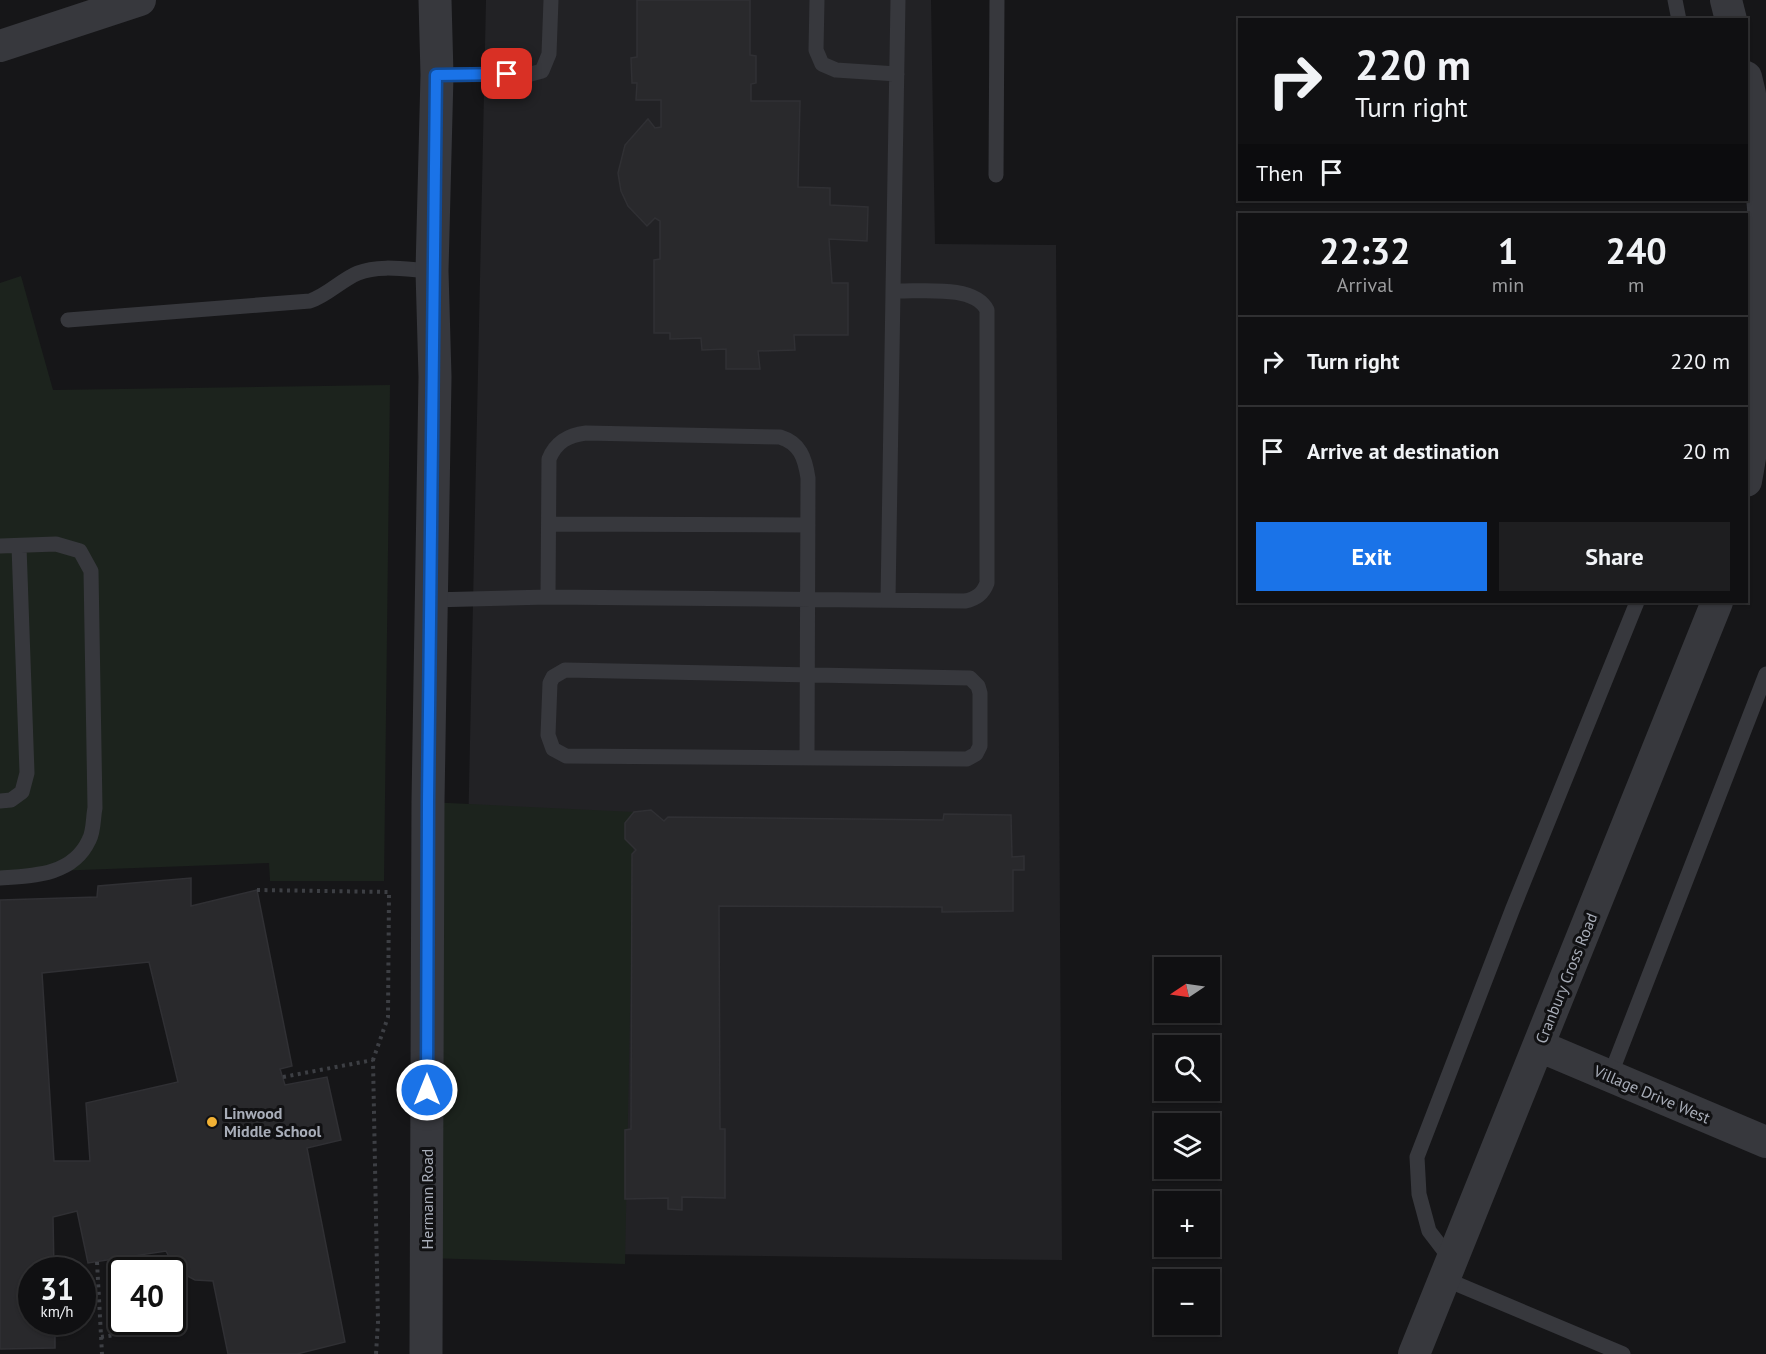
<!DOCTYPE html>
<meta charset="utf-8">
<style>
body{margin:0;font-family:"PT Sans",sans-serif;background:#1e1e20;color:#f1f3f6;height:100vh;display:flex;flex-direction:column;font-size:22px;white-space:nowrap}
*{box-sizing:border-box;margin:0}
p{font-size:20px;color:#9c9d9f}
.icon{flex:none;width:33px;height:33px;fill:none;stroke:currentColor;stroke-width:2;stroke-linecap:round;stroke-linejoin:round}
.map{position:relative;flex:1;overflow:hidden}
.sheet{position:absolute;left:1238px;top:213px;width:510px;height:390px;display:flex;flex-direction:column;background:#101012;border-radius:0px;box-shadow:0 2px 4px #0004,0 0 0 2px #303032}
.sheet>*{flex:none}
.guide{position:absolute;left:1238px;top:18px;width:510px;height:183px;border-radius:0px;box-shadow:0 2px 4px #0004,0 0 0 2px #303032;background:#101012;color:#f1f3f6;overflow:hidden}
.needle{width:39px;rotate:257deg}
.controls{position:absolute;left:1154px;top:957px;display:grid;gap:12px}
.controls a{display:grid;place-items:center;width:66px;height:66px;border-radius:0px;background:#101012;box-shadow:0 2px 4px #0004,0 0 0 2px #303032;font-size:30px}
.speed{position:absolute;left:18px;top:1257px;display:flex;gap:12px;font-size:30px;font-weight:700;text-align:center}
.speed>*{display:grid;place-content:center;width:78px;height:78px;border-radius:50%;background:#101012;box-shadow:0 2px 4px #0004,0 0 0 2px #303032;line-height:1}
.speed small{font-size:15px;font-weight:400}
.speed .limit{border:3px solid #111;border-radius:9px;background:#fff;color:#111}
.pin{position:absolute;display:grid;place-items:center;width:51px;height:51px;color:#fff;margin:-26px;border-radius:12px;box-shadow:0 3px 9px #0006}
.me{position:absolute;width:66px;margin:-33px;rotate:0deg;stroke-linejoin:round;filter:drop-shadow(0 0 4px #0008)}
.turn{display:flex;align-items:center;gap:21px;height:126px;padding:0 18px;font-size:27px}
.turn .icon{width:78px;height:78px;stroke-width:2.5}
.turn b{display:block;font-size:42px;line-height:51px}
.then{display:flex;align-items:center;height:57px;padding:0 18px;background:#0003;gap:12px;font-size:22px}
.eta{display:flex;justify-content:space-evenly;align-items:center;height:102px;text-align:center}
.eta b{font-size:36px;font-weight:600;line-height:42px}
.action{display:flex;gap:12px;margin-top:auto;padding:12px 18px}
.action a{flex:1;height:69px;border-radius:0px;background:#1a73e8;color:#fff;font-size:24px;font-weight:600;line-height:69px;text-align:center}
.action a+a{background:#1e1e20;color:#f1f3f6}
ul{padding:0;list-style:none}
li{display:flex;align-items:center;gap:18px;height:90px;padding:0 18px;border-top:2px solid #303032}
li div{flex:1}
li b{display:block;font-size:22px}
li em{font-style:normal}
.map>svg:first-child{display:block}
.built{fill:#222225}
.green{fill:#1c231d}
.building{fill:#29292c;stroke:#303034;stroke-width:1.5;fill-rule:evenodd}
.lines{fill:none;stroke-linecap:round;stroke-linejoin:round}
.path{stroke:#3d3f44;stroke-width:4;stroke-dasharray:3 4.5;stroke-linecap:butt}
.service{stroke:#37383d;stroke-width:15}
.minor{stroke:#37383d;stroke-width:32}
.tertiary{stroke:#37383d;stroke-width:33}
.route-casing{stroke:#114b97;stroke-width:15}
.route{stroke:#1a73e8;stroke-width:10}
.poi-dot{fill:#f2b134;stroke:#111113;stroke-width:2}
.labels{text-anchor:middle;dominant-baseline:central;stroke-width:6;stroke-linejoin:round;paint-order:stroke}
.street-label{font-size:16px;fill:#a8adb8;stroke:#111113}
.poi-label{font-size:16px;font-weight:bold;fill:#a8adb8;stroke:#111113;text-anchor:start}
</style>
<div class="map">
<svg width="1766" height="1354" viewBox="0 0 1766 1354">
<rect width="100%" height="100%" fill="#161618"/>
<path class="built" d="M 486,0 L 931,0 L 935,244 L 1056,245 L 1062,1260 L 459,1252 Z"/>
<path class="green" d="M 21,276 L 53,390 L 390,385 L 384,881 L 270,881 L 269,863 L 0,873 L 0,283 Z
M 428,802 L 634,812 L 625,1264 L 427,1258 Z"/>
<path class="building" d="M 637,0 L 750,0 L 750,55 L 756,56 L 756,83 L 751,84 L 751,101 L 800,101 L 798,187 L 830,188 L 830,205 L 868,207 L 867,241 L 829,239 L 832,283 L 848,283 L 848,335 L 794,335 L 795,350 L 758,351 L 760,369 L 726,369 L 726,349 L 702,350 L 701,338 L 670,339 L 670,333 L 654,333 L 654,260 L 660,259 L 660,221 L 655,218 L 647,226 L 628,206 L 621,191 L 618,173 L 625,145 L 648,119 L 655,128 L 661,127 L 661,100 L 636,100 L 637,83 L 632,83 L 631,58 L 637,57 Z
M 651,810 L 664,821 L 668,817 L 943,820 L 944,814 L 1011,815 L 1012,857 L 1024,856 L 1024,870 L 1013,870 L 1013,911 L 942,912 L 942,907 L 719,906 L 720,1129 L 725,1129 L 725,1198 L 682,1197 L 682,1210 L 668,1209 L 668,1198 L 625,1199 L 625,1130 L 631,1129 L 632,854 L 636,850 L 625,839 L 625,823 L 634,812 Z
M 191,878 L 191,906 L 257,890 L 292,1066 L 280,1069 L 285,1085 L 327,1077 L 341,1140 L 307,1148 L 345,1342 L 297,1354 L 228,1354 L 213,1281 L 195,1280 L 176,1270 L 166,1251 L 88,1263 L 77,1211 L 53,1217 L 54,1270 L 32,1270 L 32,1322 L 55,1322 L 55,1348 L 0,1349 L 0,900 L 97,897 L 98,886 ZM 149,962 L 178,1082 L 86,1103 L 90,1161 L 54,1161 L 42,973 Z"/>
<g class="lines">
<path class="path" d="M 257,890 L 389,892 L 388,1017 L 373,1060
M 283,1077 L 373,1060 L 378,1322 L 376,1354
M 97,1262 L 102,1354
M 172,1273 L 176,1270
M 101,1337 L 122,1334 L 132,1322"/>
<path class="service" d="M 817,0 L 816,50 L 822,64 L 836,70 L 897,74
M 1675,0 L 1679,20
M 437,75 L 531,74 L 542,71 L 549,54 L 551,0
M 996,175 L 997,0
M 68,320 L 310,301 C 328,295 341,280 358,273 C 380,264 410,270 432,271
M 549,524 L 808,525
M 0,546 L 56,544 L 80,551 L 91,571 L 95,808 C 93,817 94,831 89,840 C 73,875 34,876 0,878
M 548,597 L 549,459 C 556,442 568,435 586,433 L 780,437 C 800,443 805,458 808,478 L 807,758
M 431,600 L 548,597 L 965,601 C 976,599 983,594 987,583 L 987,310 C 974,284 920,292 893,291 L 898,0
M 888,600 L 893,291
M 565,670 L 970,678 L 978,686 L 980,693 L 980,746 L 976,754 L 967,759 L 566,756 L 553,749 L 548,735 L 550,683 L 553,677 Z
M 0,801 L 11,800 L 22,792 L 27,773 L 19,546
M 1610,1076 L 1766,674
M 1452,1261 L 1429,1231 L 1419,1194 L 1417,1157 L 1513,908 L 1637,602
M 1445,1279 L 1623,1354"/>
<path class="minor" d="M 1726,0 L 1731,20
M 0,46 L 140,0
M 1746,77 L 1750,94 C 1755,132 1760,170 1763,208 C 1766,295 1762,395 1746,481
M 1539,1046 L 1766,1142
M 1414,1354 L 1717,602"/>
<path class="tertiary" d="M 426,1354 L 428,802 L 435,377 L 432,271 L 437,75 L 435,0"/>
</g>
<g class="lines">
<g class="route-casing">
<path id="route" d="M 427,1090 L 428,802 L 436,75 L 507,74"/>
</g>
<use href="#route" class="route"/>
</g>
<circle class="poi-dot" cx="212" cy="1122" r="6"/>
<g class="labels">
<g class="street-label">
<text transform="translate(1566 978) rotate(-68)">Cranbury Cross Road</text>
<text transform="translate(1652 1094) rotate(23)">Village Drive West</text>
<text transform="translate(427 1199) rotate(-90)">Hermann Road</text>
</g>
<g class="poi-label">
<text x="224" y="1113">Linwood<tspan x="224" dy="18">Middle School</tspan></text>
</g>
</g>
</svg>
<div class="controls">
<a><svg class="needle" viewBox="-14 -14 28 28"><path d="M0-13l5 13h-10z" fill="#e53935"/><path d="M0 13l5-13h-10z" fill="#9c9d9f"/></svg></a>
<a><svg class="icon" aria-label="search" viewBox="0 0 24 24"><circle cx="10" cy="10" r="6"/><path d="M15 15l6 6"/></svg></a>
<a><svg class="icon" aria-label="layers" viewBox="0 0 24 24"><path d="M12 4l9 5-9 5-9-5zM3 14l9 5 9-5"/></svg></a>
<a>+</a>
<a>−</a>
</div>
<div class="speed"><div>31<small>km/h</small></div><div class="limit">40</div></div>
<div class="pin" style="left:507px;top:74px;background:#d93025"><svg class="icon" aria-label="arrive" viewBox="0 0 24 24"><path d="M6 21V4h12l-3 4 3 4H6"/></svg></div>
<svg class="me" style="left:427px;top:1090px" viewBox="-20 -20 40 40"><circle r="17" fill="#1a73e8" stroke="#fff" stroke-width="3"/><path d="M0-11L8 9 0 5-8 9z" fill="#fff"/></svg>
<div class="guide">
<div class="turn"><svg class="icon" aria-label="right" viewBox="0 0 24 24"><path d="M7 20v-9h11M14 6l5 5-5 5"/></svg><div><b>220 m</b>Turn right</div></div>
<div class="then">Then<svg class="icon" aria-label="arrive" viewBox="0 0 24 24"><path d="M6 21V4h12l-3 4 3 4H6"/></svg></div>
</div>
<section class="sheet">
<div class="eta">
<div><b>22:32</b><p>Arrival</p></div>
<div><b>1</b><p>min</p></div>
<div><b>240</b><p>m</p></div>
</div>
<ul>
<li><svg class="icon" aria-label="right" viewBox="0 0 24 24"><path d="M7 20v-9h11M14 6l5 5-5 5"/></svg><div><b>Turn right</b></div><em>220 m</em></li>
<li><svg class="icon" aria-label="arrive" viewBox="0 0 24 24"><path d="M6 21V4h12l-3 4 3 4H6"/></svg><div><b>Arrive at destination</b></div><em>20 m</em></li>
</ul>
<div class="action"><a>Exit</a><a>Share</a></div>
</section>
</div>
